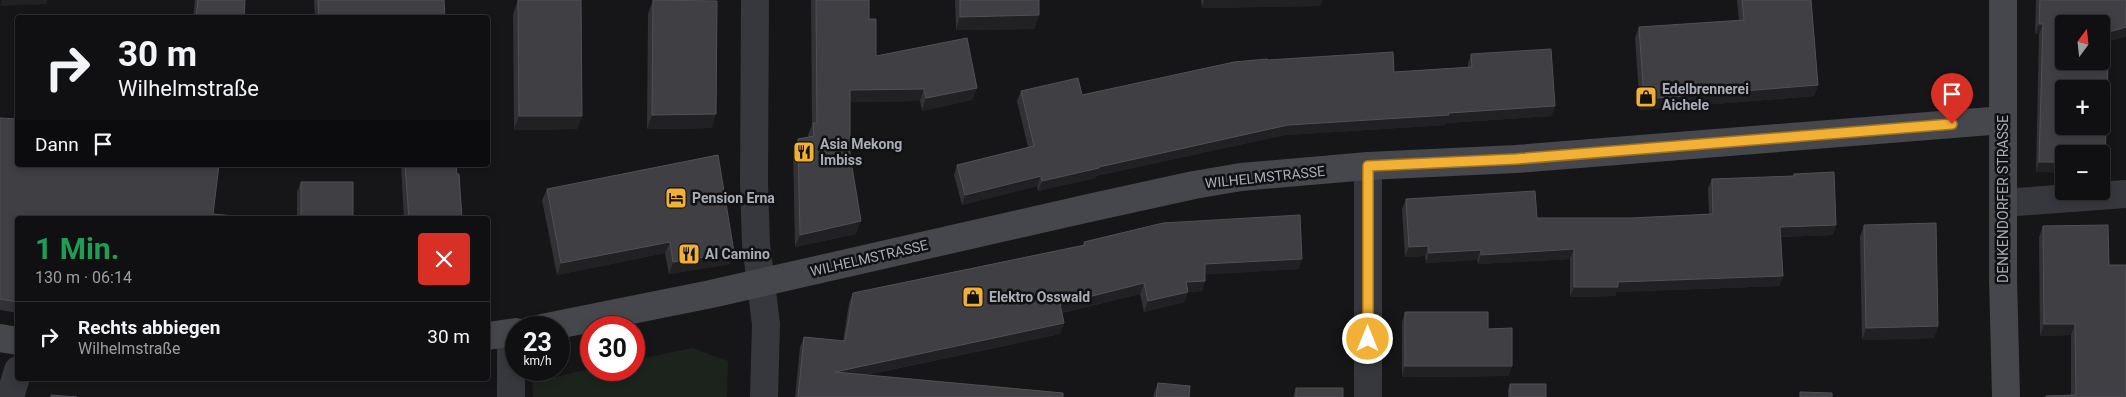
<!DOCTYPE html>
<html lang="de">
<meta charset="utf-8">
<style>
body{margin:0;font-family:Roboto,sans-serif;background:#19191b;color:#f1f3f6;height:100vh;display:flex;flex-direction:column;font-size:19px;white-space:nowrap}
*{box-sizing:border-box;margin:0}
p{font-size:16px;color:#9c9d9f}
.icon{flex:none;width:28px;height:28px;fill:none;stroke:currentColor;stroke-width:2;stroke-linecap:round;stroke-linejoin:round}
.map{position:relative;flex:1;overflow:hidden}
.panel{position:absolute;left:15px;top:216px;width:475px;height:165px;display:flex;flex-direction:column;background:#101012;border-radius:5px;box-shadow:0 2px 8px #0003,0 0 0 1px #303032}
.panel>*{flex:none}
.banner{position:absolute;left:15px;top:15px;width:475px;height:152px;border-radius:5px;box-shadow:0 2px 8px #0003,0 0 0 1px #303032;background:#101012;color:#f1f3f6;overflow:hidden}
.needle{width:32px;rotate:15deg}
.fabs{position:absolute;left:2055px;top:15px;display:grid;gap:10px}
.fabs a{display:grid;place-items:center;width:55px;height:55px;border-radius:5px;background:#101012;box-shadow:0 2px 8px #0003,0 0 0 1px #303032;font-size:25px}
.speed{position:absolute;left:505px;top:316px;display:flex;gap:10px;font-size:25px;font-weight:700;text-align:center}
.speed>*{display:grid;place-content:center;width:65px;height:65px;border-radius:50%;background:#101012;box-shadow:0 2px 8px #0003,0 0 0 1px #303032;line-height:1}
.speed small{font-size:12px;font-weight:400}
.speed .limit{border:8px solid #d22;background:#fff;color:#111}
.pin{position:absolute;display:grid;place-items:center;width:42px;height:42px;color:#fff;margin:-51px -21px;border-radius:50% 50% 50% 0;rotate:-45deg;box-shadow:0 0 5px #0007}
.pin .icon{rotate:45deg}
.me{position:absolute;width:55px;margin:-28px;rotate:0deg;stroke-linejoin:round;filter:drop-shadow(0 0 4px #0008)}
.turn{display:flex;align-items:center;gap:18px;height:105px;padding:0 20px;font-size:22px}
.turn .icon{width:65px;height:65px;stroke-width:2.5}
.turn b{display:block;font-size:35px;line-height:42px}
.then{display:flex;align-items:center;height:48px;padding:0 20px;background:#0003;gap:10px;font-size:19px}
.round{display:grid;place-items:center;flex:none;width:52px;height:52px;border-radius:5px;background:#19191b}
.summary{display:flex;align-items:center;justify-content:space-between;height:85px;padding:0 20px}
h1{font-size:30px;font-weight:700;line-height:38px;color:#1e9e55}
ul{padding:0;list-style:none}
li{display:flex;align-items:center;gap:15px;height:70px;padding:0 20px;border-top:1px solid #303032}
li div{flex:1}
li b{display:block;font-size:19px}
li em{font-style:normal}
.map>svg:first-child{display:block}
.green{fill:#1c231d}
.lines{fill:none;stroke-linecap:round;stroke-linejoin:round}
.street{stroke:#37383d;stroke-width:28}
.secondary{stroke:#45474d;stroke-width:28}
.wall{fill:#323236}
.shaded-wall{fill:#212124}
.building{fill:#3f3f44;stroke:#4f5156;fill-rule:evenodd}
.route-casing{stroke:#9d7322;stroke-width:12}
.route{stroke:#f2b134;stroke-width:9}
.labels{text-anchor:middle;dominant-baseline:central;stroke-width:5;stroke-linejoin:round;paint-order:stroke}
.poi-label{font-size:14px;font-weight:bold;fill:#a8adb8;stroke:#111113;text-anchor:start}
.street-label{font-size:14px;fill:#a8adb8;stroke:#111113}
</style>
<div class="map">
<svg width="2126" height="397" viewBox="0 0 2126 397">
<rect width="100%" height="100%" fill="#161618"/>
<path class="green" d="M 692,348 L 728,361 L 727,397 L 533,397 L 532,382 L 591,369 L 634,370 L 634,360 Z"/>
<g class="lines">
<path class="street" d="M 755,0 L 754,183 L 756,244 L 766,324 L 764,397
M 2003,203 L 2126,194
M 511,334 L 511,397
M 10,397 L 18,370
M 1368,397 L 1368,166"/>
<path class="secondary" d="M 2003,0 L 2003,277 L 2006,397
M 542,328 L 711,294 L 1089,208 L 1194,185 L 1241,177 L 1368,166 L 1516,159 L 2003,120
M 488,336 L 516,332
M 0,338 L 18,341"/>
</g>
<path class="wall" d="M 195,0 L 245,0 L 244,18 L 193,18 Z
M 314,0 L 444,0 L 445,18 L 315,18 Z
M 518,0 L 582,116 L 577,129 L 514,130 L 513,14 Z
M 653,0 L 712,128 L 647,129 L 648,14 Z
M 811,0 L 869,0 L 869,19 L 876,56 L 977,88 L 972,100 L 922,111 L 920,101 L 850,102 L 850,155 L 856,234 L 795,247 L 793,152 L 798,139 L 809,137 L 808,135 L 812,125 Z
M 955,0 L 1039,0 L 1039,15 L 1034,29 L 956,30 Z
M 1201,0 L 1322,0 L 1320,6 L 1202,8 Z
M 1737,0 L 1811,0 L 1818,85 L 1814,96 L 1640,110 L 1635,38 L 1639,27 L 1739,21 Z
M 2036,0 L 2126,0 L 2109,41 L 2101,173 L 2036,172 L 2039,34 L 2035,34 Z
M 1471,54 L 1552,116 L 1446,123 L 1445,125 L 1285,135 L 1096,176 L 1095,178 L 1038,191 L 1037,186 L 962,205 L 954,175 L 957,165 L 1028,147 L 1017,101 L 1021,91 L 1082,95 L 1268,60 L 1394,72 L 1468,67 L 1468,64 Z
M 0,118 L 18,219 L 18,313 L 0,310 Z
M 401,165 L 456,165 L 462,219 L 404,219 Z
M 1794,174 L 1836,225 L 1833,235 L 1781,237 L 1783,276 L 1779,286 L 1616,292 L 1615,296 L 1570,297 L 1570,259 L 1478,264 L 1477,260 L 1426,263 L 1425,256 L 1405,257 L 1402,209 L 1406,199 L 1537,218 L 1631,218 L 1709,214 L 1708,188 L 1712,179 L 1793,176 Z
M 301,182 L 353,219 L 297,219 L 297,192 Z
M 547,189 L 730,264 L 669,274 L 665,253 L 557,275 L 542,200 Z
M 1864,225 L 1938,326 L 1934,338 L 1862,340 L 1860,237 Z
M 2043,226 L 2109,265 L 2126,397 L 2046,397 L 2046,396 L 2071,395 L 2071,335 L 2040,336 L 2039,237 Z
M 1084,242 L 1299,269 L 1205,274 L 1205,281 L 1202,291 L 1188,292 L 1184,302 L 1144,312 L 1140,294 L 1062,313 L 1060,334 L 866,375 L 1063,397 L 795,397 L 800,347 L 804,337 L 843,341 L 849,303 L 853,293 L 1083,245 Z
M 1405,312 L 1488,329 L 1512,366 L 1508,376 L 1402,377 L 1402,322 Z
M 1158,383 L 1189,397 L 1153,397 L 1154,393 Z
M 1510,384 L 1546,397 L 1508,397 L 1508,390 Z
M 1296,388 L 1343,397 L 1293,397 Z"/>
<path class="shaded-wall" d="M 2,0 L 47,0 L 46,4 L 0,6 Z
M 1204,0 L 1322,0 L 1320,6 L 1202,8 Z
M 1039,15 L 1034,29 L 956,30 L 960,17 Z
M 2039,24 L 2043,24 L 2039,34 L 2035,34 Z
M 2126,27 L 2126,37 L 2105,42 L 2109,32 Z
M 1818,85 L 1814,96 L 1640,110 L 1644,99 Z
M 977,88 L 972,100 L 922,111 L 926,98 Z
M 924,89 L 920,101 L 846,102 L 850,90 Z
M 1555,106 L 1552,116 L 1446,123 L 1445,125 L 1285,135 L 1096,176 L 1095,178 L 1038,191 L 1042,181 L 1099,167 L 1288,125 Z
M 716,114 L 712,128 L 647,129 L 652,115 Z
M 519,116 L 582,116 L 577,129 L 514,130 Z
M 2039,162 L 2064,162 L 2064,172 L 2036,172 Z
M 2101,163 L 2105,163 L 2101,173 Z
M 327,165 L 351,165 L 350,167 L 326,167 Z
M 1041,176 L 1037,186 L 962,205 L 965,195 Z
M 861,221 L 856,234 L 795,247 L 800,235 Z
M 1836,225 L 1833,235 L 1777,237 L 1780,227 Z
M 670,242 L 665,253 L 557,275 L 561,263 Z
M 1428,246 L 1425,256 L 1405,257 L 1409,247 Z
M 1574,249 L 1570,259 L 1478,264 L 1481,255 Z
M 1481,250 L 1477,260 L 1426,263 L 1429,253 Z
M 734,252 L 730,264 L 669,274 L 673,262 Z
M 1302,259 L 1299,269 L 1201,275 L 1205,264 Z
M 1783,276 L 1779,286 L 1616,292 L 1615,296 L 1570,297 L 1574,287 L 1618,282 Z
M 1205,281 L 1202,291 L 1188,292 L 1184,302 L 1144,312 L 1148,301 L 1186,282 Z
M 1144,283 L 1140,294 L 1056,314 L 1060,304 Z
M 1064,323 L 1060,334 L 831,382 L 835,372 Z
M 2044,324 L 2075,324 L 2071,335 L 2040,336 Z
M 1938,326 L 1934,338 L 1862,340 L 1866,328 Z
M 1405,366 L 1512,366 L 1508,376 L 1402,377 Z"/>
<path class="building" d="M 198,0 L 245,0 L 244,18 L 196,18 Z
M 318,0 L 444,0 L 445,18 L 319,18 Z
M 518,0 L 581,0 L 582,116 L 519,116 Z
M 653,0 L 717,1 L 716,114 L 652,115 Z
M 816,0 L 869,0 L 869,19 L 876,19 L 876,56 L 967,38 L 977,88 L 926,98 L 924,89 L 850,90 L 850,155 L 861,221 L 800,235 L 798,139 L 814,136 L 813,123 L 817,123 Z
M 960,0 L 1039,0 L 1039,15 L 960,17 Z
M 1742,0 L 1811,0 L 1818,85 L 1644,99 L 1639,27 L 1744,20 Z
M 2040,0 L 2126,0 L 2126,27 L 2109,32 L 2105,163 L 2101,163 L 2101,154 L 2064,154 L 2064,162 L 2039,162 L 2043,24 L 2039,24 ZM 2064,24 L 2101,24 L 2101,61 L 2064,61 ZM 2064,89 L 2101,89 L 2101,126 L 2064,126 Z
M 1551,49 L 1555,106 L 1448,113 L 1449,115 L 1288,125 L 1099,167 L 1099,168 L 1042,181 L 1041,176 L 965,195 L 957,165 L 1034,146 L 1021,91 L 1078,78 L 1082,95 L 1234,62 L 1267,59 L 1268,60 L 1393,52 L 1394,72 L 1472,67 L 1471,54 Z
M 0,118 L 18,119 L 18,165 L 219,165 L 213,214 L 265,219 L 18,219 L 18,302 L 0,299 Z
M 718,155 L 734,252 L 673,262 L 670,242 L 561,263 L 547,189 Z
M 405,165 L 456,165 L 457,174 L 459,174 L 462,219 L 409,219 Z
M 1834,172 L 1836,225 L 1780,227 L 1783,276 L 1618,282 L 1618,287 L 1574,287 L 1574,249 L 1481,255 L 1481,250 L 1429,253 L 1428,246 L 1409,247 L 1406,199 L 1535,191 L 1537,218 L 1631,218 L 1713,214 L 1712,179 L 1794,176 L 1794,174 Z
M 301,182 L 353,182 L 353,219 L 301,219 Z
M 1300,215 L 1302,259 L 1205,264 L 1205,281 L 1186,282 L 1188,292 L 1148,301 L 1144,283 L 1060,304 L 1064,323 L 835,372 L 1063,393 L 1063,397 L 798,397 L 804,337 L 845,341 L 853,293 L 1085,245 L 1084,242 L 1163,223 Z
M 1936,223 L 1938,326 L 1866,328 L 1864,225 Z
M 2108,225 L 2109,265 L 2126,265 L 2126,397 L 2046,397 L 2046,396 L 2076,395 L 2075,324 L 2044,324 L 2043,226 Z
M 1405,312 L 1488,312 L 1488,329 L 1512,328 L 1512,366 L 1405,366 Z
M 1158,383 L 1190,386 L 1189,397 L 1156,397 Z
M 1510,384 L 1546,384 L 1546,397 L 1510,397 Z
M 1296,388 L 1343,388 L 1343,397 L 1296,397 Z
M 1800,392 L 1832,393 L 1832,397 L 1800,397 Z
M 51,395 L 77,397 L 51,397 Z"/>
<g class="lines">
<g class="route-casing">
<path id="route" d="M 1368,339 L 1368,166 L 1516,159 L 1952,124"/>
</g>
<use href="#route" class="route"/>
</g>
<defs>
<g id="shop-square" transform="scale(1.125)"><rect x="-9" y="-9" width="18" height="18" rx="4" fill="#f2b134" stroke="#111113"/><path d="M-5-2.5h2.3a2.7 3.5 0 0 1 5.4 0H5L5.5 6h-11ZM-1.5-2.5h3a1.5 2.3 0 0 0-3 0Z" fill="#111"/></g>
<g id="restaurant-square" transform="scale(1.125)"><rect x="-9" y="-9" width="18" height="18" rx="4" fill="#f2b134" stroke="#111113"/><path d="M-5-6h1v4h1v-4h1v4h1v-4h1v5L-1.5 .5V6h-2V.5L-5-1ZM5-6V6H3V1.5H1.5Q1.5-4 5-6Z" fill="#111"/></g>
<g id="hotel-square" transform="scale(1.125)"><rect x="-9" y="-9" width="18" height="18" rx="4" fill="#f2b134" stroke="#111113"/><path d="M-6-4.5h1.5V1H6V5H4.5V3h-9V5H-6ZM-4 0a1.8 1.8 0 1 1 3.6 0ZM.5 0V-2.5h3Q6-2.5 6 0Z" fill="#111"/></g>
</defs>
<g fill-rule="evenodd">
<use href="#shop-square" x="1646" y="97"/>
<use href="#restaurant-square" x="804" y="152"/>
<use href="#hotel-square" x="676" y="198"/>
<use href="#restaurant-square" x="689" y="254"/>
<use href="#shop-square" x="973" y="297"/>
</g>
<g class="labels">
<g class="poi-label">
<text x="1662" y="89">Edelbrennerei<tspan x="1662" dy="16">Aichele</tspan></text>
<text x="820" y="144">Asia Mekong<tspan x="820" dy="16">Imbiss</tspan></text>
<text x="692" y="198">Pension Erna</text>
<text x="705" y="254">Al Camino</text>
<text x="989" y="297">Elektro Osswald</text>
</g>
<g class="street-label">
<text transform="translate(1265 177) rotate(-6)">WILHELMSTRASSE</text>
<text transform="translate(2003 199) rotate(-90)">DENKENDORFER STRASSE</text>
<text transform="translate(869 258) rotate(-13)">WILHELMSTRASSE</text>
</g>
</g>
</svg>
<div class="fabs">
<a><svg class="needle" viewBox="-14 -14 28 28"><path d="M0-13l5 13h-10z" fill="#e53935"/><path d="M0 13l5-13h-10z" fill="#9c9d9f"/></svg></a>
<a>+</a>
<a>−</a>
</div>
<div class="speed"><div>23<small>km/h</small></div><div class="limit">30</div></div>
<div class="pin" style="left:1952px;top:124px;background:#d93025"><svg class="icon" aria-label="arrive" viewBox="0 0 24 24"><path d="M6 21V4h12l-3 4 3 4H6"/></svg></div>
<svg class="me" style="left:1368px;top:339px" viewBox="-20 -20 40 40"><circle r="17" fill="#f2b134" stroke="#fff" stroke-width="3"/><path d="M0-11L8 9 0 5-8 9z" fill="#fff"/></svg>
<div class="banner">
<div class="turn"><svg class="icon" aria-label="right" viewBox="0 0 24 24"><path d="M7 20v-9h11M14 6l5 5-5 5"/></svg><div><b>30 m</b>Wilhelmstraße</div></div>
<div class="then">Dann<svg class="icon" aria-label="arrive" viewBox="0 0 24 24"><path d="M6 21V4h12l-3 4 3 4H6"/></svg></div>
</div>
<section class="panel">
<div class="summary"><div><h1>1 Min.</h1><p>130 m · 06:14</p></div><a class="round" style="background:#d93025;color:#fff"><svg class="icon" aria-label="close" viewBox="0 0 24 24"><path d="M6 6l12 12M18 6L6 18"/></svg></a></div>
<ul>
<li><svg class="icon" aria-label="right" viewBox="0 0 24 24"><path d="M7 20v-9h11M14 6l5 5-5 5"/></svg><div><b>Rechts abbiegen</b><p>Wilhelmstraße</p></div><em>30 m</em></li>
</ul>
</section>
</div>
